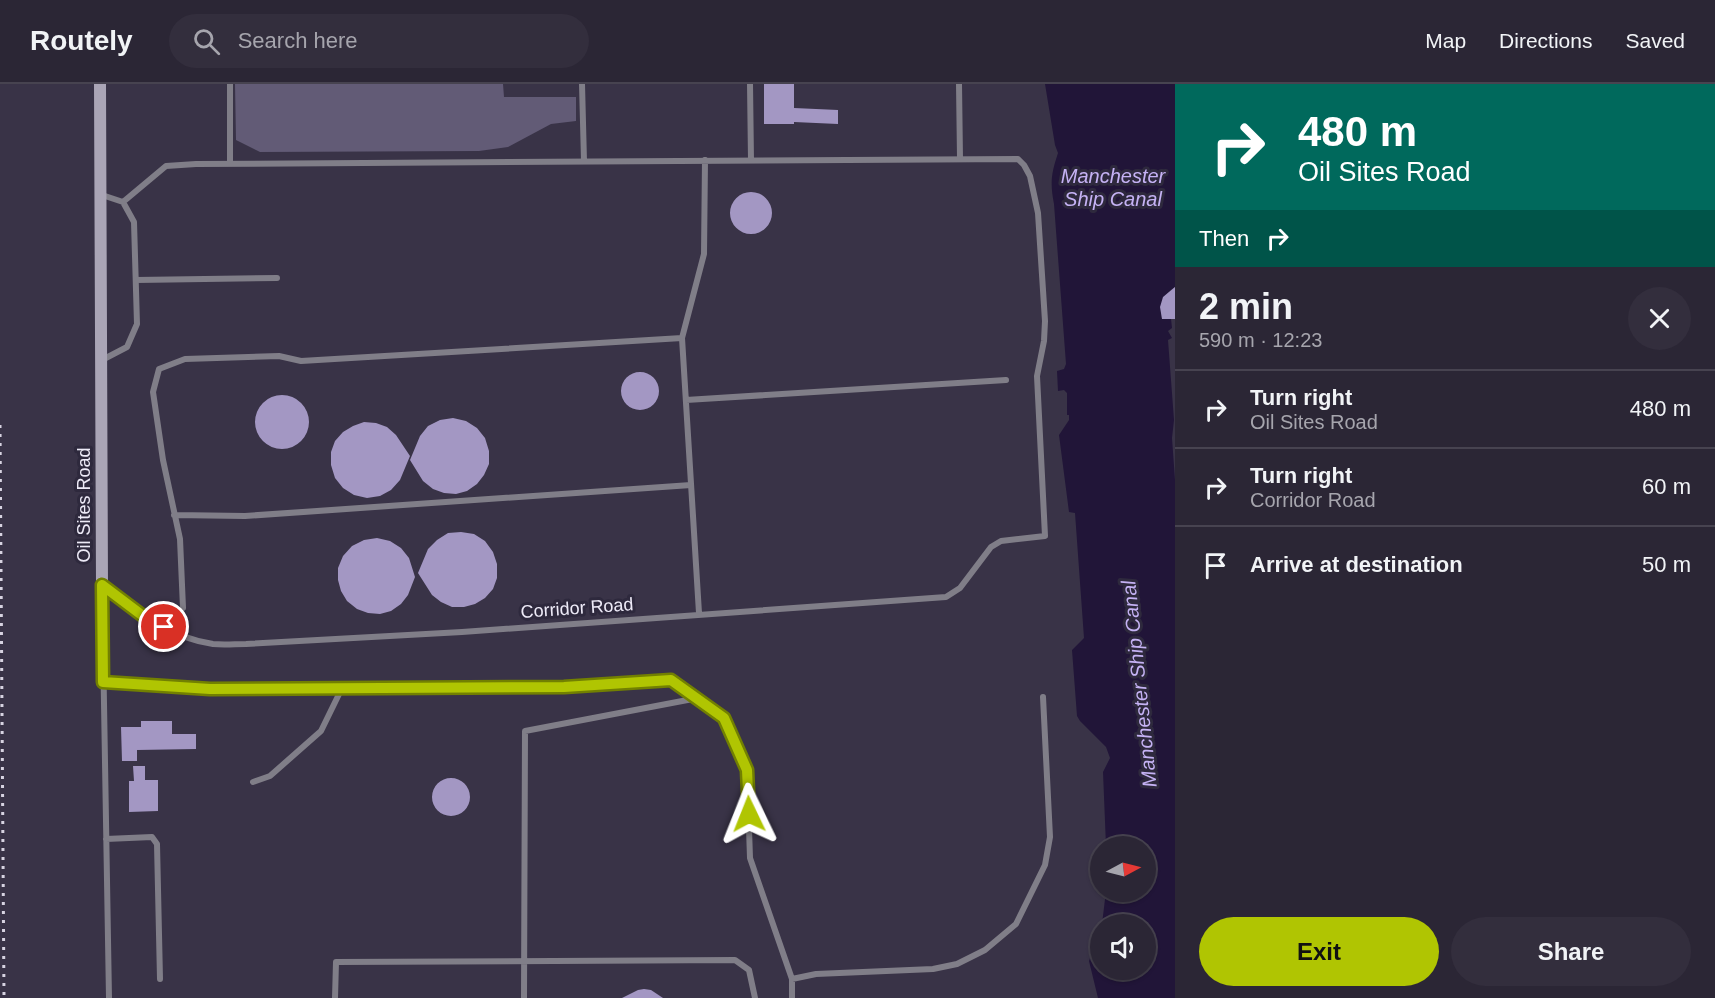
<!DOCTYPE html>
<meta charset="utf-8">
<style>
body{margin:0;font-family:Helvetica,sans-serif;background:#332e3d;color:#f1f3f6;height:100vh;display:flex;flex-direction:column;font-size:22px;white-space:nowrap}
*{box-sizing:border-box;margin:0}
p{font-size:20px;color:#a6a5ad}
.icon{flex:none;width:33px;height:33px;fill:none;stroke:currentColor;stroke-width:2;stroke-linecap:round;stroke-linejoin:round}
.map{position:relative;flex:1;overflow:hidden}
.side{display:flex;flex-direction:column;background:#2b2635;width:540px}
.side>*{flex:none}
.guide{background:#00695c;color:#fff;overflow:hidden}
.needle{width:39px;rotate:83deg}
.fabs{position:absolute;left:1090px;top:752px;display:grid;gap:12px}
.fabs a{display:grid;place-items:center;width:66px;height:66px;border-radius:50%;background:#2b2635;box-shadow:0 2px 4px #0004,0 0 0 2px #474350;font-size:30px}
.pin{position:absolute;display:grid;place-items:center;width:51px;height:51px;color:#fff;margin:-26px;border:3px solid #fff;border-radius:50%;box-shadow:0 2px 6px #0007}
.me{position:absolute;width:66px;margin:-33px;rotate:358deg;stroke-linejoin:round;filter:drop-shadow(0 0 4px #0008)}
.turn{display:flex;align-items:center;gap:21px;height:126px;padding:0 24px;font-size:27px}
.turn .icon{width:78px;height:78px;stroke-width:2.5}
.turn b{display:block;font-size:42px;line-height:51px}
.then{display:flex;align-items:center;height:57px;padding:0 24px;background:#0003;gap:12px;font-size:22px}
.round{display:grid;place-items:center;flex:none;width:63px;height:63px;border-radius:32px;background:#332e3d}
.head{display:flex;align-items:center;justify-content:space-between;height:102px;padding:0 24px}
h1{font-size:36px;font-weight:600;line-height:45px}
.action{display:flex;gap:12px;margin-top:auto;padding:12px 24px}
.action a{flex:1;height:69px;border-radius:36px;background:#b0c502;color:#111;font-size:24px;font-weight:600;line-height:69px;text-align:center}
.action a+a{background:#332e3d;color:#f1f3f6}
ul{padding:0;list-style:none}
li{display:flex;align-items:center;gap:18px;height:78px;padding:0 24px;border-top:2px solid #474350}
li div{flex:1}
li b{display:block;font-size:22px}
li em{font-style:normal}
header{display:flex;align-items:center;gap:36px;box-sizing:border-box;height:84px;padding:0 30px;background:#2b2635;border-bottom:2px solid #474350}
header strong{font-size:28px}
nav{display:flex;gap:33px;margin-inline-start:auto;font-size:21px}
.search{width:420px;height:54px;background:#332e3d;display:flex;align-items:center;gap:15px;box-sizing:border-box;padding:0 21px;border-radius:33px;color:#a6a5ad;font-size:22px}
main{display:flex;flex:1;min-height:0}
.map>svg:first-child{display:block}
.green{fill:#625b76}
.water{fill:#211538}
.building{fill:#a397c3}
.lines{fill:none;stroke-linecap:round;stroke-linejoin:round}
.lane{stroke:#807e88;stroke-width:6}
.secondary{stroke:#aaa5b6;stroke-width:12}
.rail{stroke:#d7d3e1;stroke-width:3;stroke-dasharray:3 6;stroke-linecap:butt}
.route-casing{stroke:#728001;stroke-width:15}
.route{stroke:#b0c502;stroke-width:10}
.labels{text-anchor:middle;dominant-baseline:central;stroke-width:6;stroke-linejoin:round;paint-order:stroke}
.street-label{font-size:18px;fill:#edeaf7;stroke:#2e293d}
.water-label{font-size:20px;font-style:italic;fill:#c5b2f4;stroke:#2e293d}
</style>
<header>
<strong>Routely</strong>
<div class="search"><svg class="icon" aria-label="search" viewBox="0 0 24 24"><circle cx="10" cy="10" r="6"/><path d="M15 15l6 6"/></svg>Search here</div>
<nav><a>Map</a><a>Directions</a><a>Saved</a></nav>
</header>
<main>
<div class="map">
<svg width="1175" height="914" viewBox="0 0 1175 914">
<rect width="100%" height="100%" fill="#393347"/>
<path class="green" d="M 235,0 L 503,0 L 504,13 L 576,13 L 576,37 L 551,40 L 508,63 L 479,67 L 260,68 L 236,56 Z"/>
<path class="water" d="M 1045,0 L 1175,0 L 1175,203 C 1162,211 1160,220 1162,235 L 1171,235 L 1172,244 L 1168,247 L 1172,254 L 1168,256 L 1174,336 L 1172,354 L 1175,396 L 1175,914 L 1098,914 L 1089,877 L 1101,845 L 1101,885 L 1146,885 L 1146,840 L 1102,840 L 1106,807 L 1146,807 L 1146,762 L 1106,762 L 1103,688 L 1110,674 L 1106,663 L 1080,637 L 1077,632 L 1072,566 L 1084,554 L 1075,429 L 1069,428 L 1059,351 L 1069,336 L 1069,331 L 1067,331 L 1067,309 L 1064,306 L 1058,307 L 1057,287 L 1064,285 L 1066,280 L 1054,120 C 1050,99 1051,90 1058,69 L 1055,61 Z"/>
<path class="building" d="M 764,0 L 794,0 L 794,24 L 838,26 L 838,40 L 794,38 L 794,40 L 764,40 Z
M730 129a21 21 0 1 1 42 0a21 21 0 1 1-42 0Z
M 1175,203 L 1175,235 L 1162,235 L 1160,223 L 1163,213 Z
M621 307a19 19 0 1 1 38 0a19 19 0 1 1-38 0Z
M255 338a27 27 0 1 1 54 0a27 27 0 1 1-54 0Z
M 453,334 L 466,337 L 477,344 L 485,354 L 489,367 L 489,380 L 484,391 L 477,400 L 467,407 L 456,410 L 444,409 L 433,405 L 423,397 L 410,376 L 420,352 L 428,342 L 440,336 Z
M 364,338 L 376,339 L 387,343 L 396,351 L 410,372 L 400,396 L 391,406 L 380,412 L 367,414 L 354,411 L 343,404 L 335,394 L 331,381 L 331,368 L 335,357 L 343,348 L 353,342 Z
M 461,448 L 474,450 L 485,457 L 493,468 L 497,480 L 497,494 L 493,505 L 485,514 L 475,520 L 464,523 L 452,523 L 441,518 L 432,511 L 418,489 L 428,465 L 437,456 L 448,449 Z
M 377,454 L 390,457 L 401,464 L 409,474 L 415,493 L 408,511 L 401,520 L 391,527 L 380,530 L 368,529 L 357,525 L 347,517 L 341,507 L 338,496 L 338,484 L 343,472 L 352,462 L 364,456 Z
M 141,637 L 172,637 L 172,650 L 196,650 L 196,665 L 137,666 L 137,677 L 122,677 L 121,643 L 141,643 Z
M 133,682 L 145,682 L 145,696 L 158,696 L 158,727 L 129,728 L 129,697 L 134,697 Z
M432 713a19 19 0 1 1 38 0a19 19 0 1 1-38 0Z
M 644,905 L 651,906 L 663,914 L 622,914 L 638,906 Z"/>
<g class="lines">
<path class="lane" d="M 230,0 L 230,80
M 582,0 L 584,77
M 750,0 L 751,76
M 959,0 L 960,74
M 102,111 L 123,118 L 134,138 L 137,240 L 127,263 L 102,276
M 136,196 L 277,194
M 686,316 L 1006,296
M 174,431 L 245,432 L 691,401
M 102,501 C 136,527 170,554 213,560 C 224,561 235,560 246,560 L 462,548 L 946,513 L 960,504 L 991,463 L 1001,457 L 1045,452 L 1037,292 L 1044,257 L 1045,237 L 1038,129 L 1030,92 L 1024,81 L 1018,75 L 196,80 L 166,82 L 123,118
M 102,501 L 109,914
M 183,524 L 180,455 L 163,376 L 153,308 L 159,285 L 185,275 L 279,272 L 301,277 L 682,254
M 699,529 L 682,254 L 704,170 L 705,76
M 103,598 L 188,605 L 564,603 L 671,596 L 724,634 L 747,686 L 750,774 L 792,895 L 792,914
M 253,698 L 270,692 L 321,647 L 342,604
M 106,755 L 152,753 L 157,760 L 160,895
M 792,895 L 816,890 L 933,885 L 957,880 L 985,866 L 1016,840 L 1045,781 L 1050,753 L 1043,613
M 335,914 L 336,878 L 735,876 L 749,886 L 755,914
M 524,914 L 525,647 L 698,614"/>
<path class="secondary" d="M 100,0 L 102,501"/>
<path class="rail" d="M 0,341 L 4,914"/>
</g>
<g class="lines">
<g class="route-casing">
<path id="route" d="M 164,543 L 147,535 L 102,501 L 103,598 L 210,605 L 564,603 L 671,596 L 724,634 L 747,686 L 749,730"/>
</g>
<use href="#route" class="route"/>
</g>
<g class="labels">
<g class="street-label">
<text transform="translate(84 421) rotate(-90)">Oil Sites Road</text>
<text transform="translate(577 524) rotate(-4)">Corridor Road</text>
</g>
<g class="water-label">
<text x="1113" y="92">Manchester<tspan x="1113" dy="23">Ship Canal</tspan></text>
<text transform="translate(1139 600) rotate(-96)">Manchester Ship Canal</text>
</g>
</g>
</svg>
<div class="fabs">
<a><svg class="needle" viewBox="-14 -14 28 28"><path d="M0-13l5 13h-10z" fill="#e53935"/><path d="M0 13l5-13h-10z" fill="#a6a5ad"/></svg></a>
<a><svg class="icon" aria-label="sound" viewBox="0 0 24 24"><path d="M4 9h4l5-4v14l-5-4H4zM17 9q2 3 0 6"/></svg></a>
</div>
<div class="pin" style="left:164px;top:543px;background:#d93025"><svg class="icon" aria-label="arrive" viewBox="0 0 24 24"><path d="M6 21V4h12l-3 4 3 4H6"/></svg></div>
<svg class="me" style="left:749px;top:730px" viewBox="-20 -20 40 40"><path d="M0-17L14 15 0 8-14 15z" fill="#b0c502" stroke="#fff" stroke-width="4"/></svg>
</div>
<section class="side">
<div class="guide">
<div class="turn"><svg class="icon" aria-label="right" viewBox="0 0 24 24"><path d="M7 20v-9h11M14 6l5 5-5 5"/></svg><div><b>480 m</b>Oil Sites Road</div></div>
<div class="then">Then<svg class="icon" aria-label="right" viewBox="0 0 24 24"><path d="M7 20v-9h11M14 6l5 5-5 5"/></svg></div>
</div>
<div class="head"><div><h1>2 min</h1><p>590 m · 12:23</p></div><a class="round"><svg class="icon" aria-label="close" viewBox="0 0 24 24"><path d="M6 6l12 12M18 6L6 18"/></svg></a></div>
<ul>
<li><svg class="icon" aria-label="right" viewBox="0 0 24 24"><path d="M7 20v-9h11M14 6l5 5-5 5"/></svg><div><b>Turn right</b><p>Oil Sites Road</p></div><em>480 m</em></li>
<li><svg class="icon" aria-label="right" viewBox="0 0 24 24"><path d="M7 20v-9h11M14 6l5 5-5 5"/></svg><div><b>Turn right</b><p>Corridor Road</p></div><em>60 m</em></li>
<li><svg class="icon" aria-label="arrive" viewBox="0 0 24 24"><path d="M6 21V4h12l-3 4 3 4H6"/></svg><div><b>Arrive at destination</b></div><em>50 m</em></li>
</ul>
<div class="action"><a>Exit</a><a>Share</a></div>
</section>
</main>
